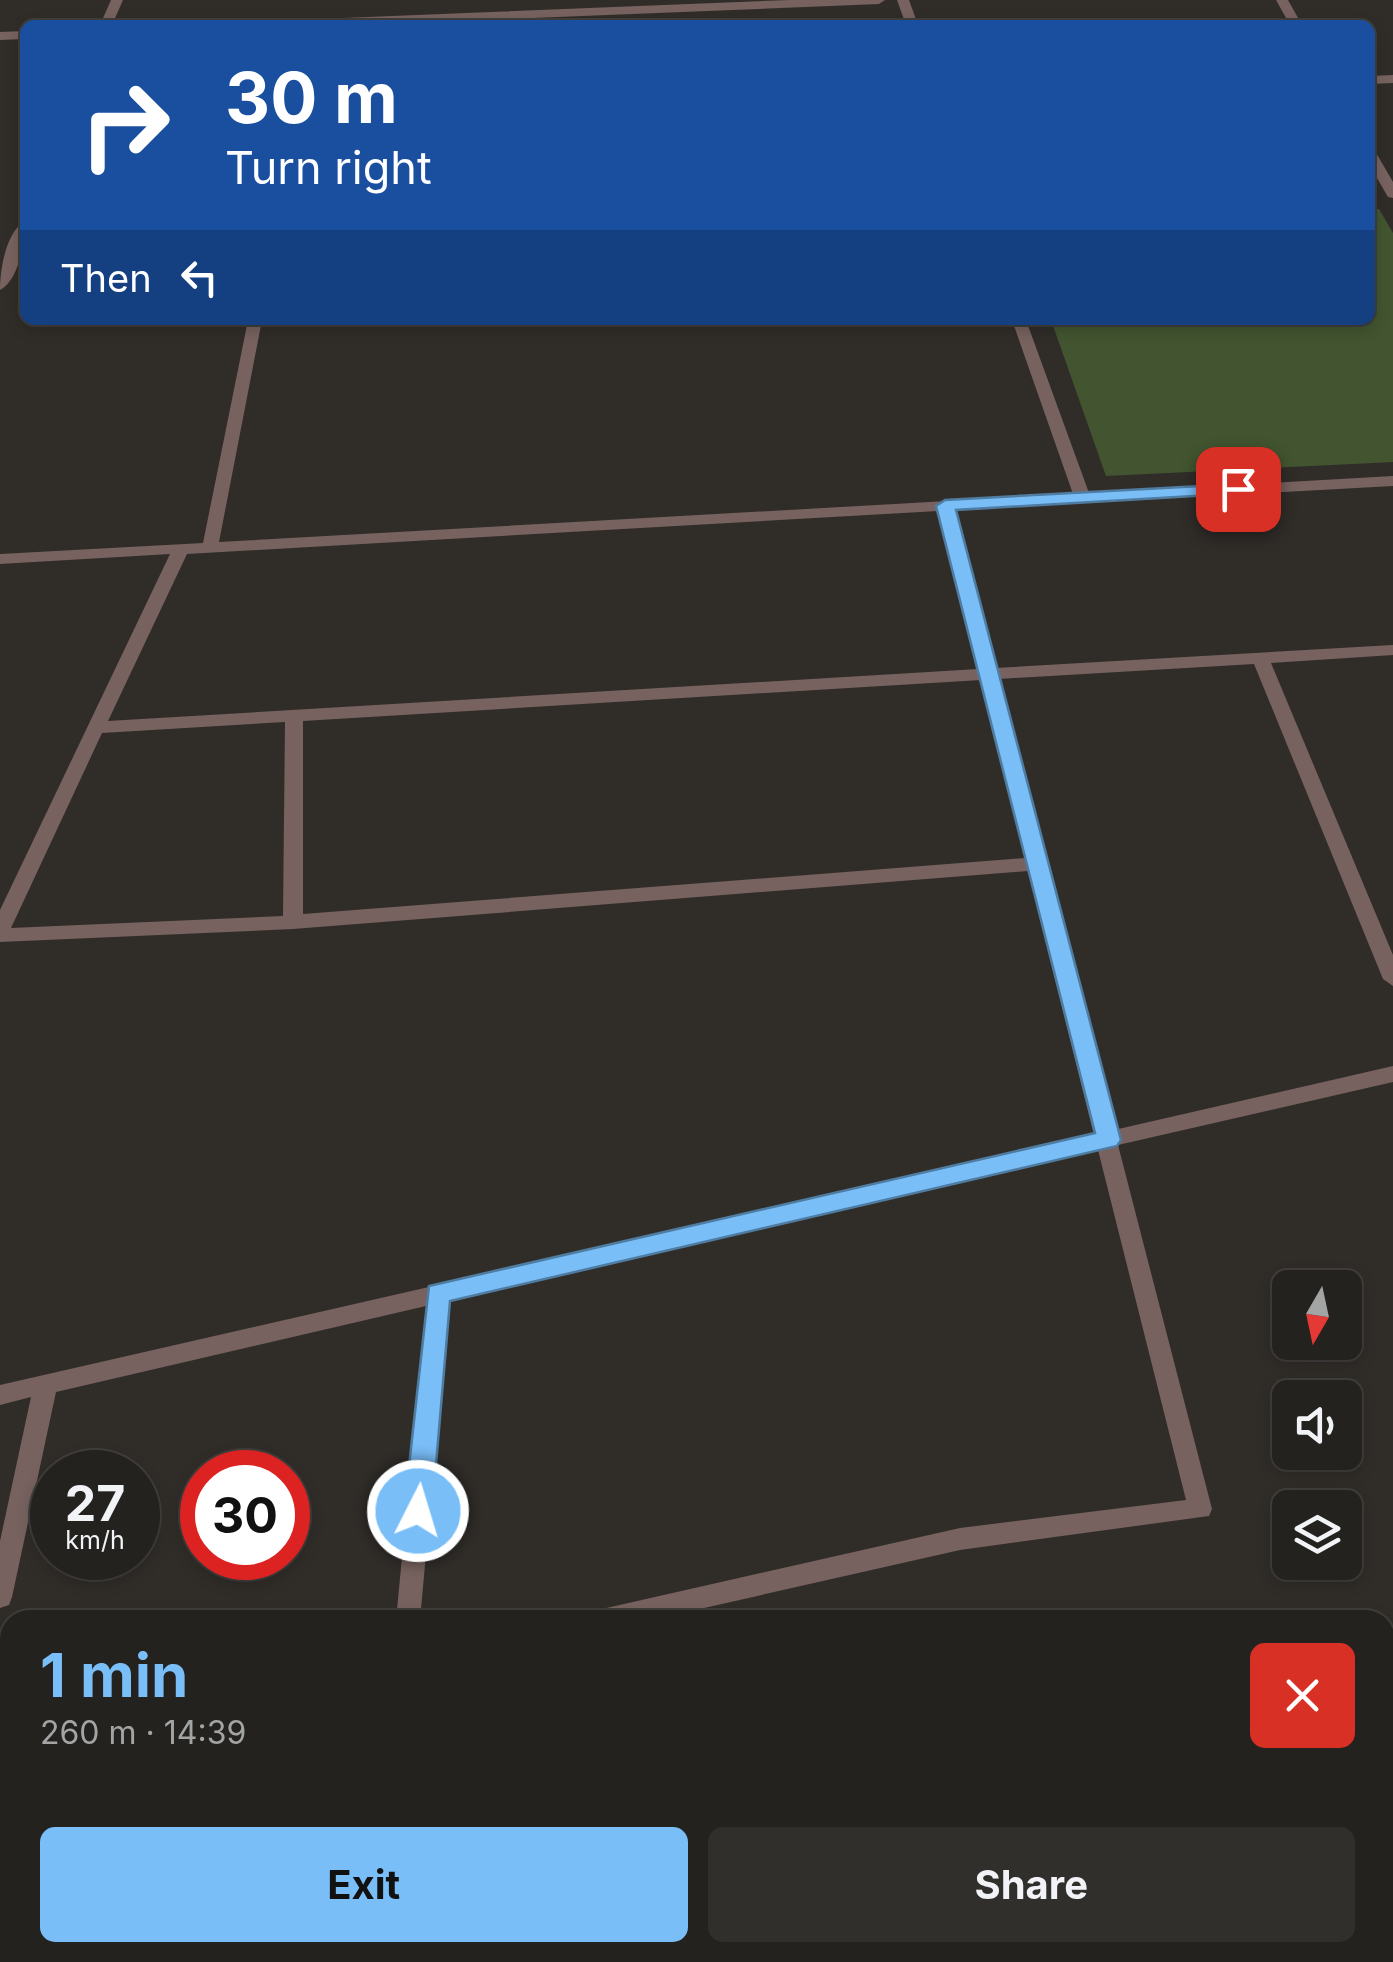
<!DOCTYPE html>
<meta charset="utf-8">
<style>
body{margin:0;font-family:Inter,sans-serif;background:#302f2c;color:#f1f3f6;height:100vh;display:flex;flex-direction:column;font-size:38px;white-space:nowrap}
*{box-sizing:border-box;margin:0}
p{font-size:32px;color:#a3a4a4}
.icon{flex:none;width:55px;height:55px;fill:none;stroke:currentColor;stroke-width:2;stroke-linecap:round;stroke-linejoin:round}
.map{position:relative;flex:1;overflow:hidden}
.details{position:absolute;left:0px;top:1610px;width:1395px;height:352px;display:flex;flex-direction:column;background:#24221f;border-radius:30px 30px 0 0;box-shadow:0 5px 15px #0003,0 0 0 2px #413f3d}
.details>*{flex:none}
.top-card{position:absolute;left:20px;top:20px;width:1355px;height:305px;border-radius:15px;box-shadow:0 5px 15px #0003,0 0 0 2px #413f3d;background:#1a4fa0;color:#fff;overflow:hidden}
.needle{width:65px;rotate:189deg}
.controls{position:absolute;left:1272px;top:1270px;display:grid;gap:20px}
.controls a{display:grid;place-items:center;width:90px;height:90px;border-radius:15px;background:#24221f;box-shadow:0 5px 15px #0003,0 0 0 2px #413f3d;font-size:50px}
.speed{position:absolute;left:30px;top:1450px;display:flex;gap:20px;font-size:50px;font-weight:700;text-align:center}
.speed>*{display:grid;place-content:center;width:130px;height:130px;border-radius:50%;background:#24221f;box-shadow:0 5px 15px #0003,0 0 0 2px #413f3d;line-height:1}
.speed small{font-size:25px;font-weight:400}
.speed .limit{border:15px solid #d22;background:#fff;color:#111}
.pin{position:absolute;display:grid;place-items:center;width:85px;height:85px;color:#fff;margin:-42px;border-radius:20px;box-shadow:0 5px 15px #0006}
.me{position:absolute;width:110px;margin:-55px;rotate:5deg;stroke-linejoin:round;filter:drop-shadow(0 0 8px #0008)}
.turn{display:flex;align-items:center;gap:35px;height:210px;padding:0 40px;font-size:45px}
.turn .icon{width:130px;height:130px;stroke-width:2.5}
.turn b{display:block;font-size:70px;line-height:85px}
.then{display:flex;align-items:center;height:95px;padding:0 40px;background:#0003;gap:20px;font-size:38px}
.round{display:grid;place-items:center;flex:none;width:105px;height:105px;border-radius:15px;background:#302f2c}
.head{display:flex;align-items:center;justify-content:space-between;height:170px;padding:0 40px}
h1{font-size:60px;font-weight:700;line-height:75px;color:#7abef8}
.action{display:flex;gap:20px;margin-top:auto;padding:20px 40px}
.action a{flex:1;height:115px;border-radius:15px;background:#7abef8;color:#111;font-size:40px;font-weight:700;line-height:115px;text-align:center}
.action a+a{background:#302f2c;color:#f1f3f6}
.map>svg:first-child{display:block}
.green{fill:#425530}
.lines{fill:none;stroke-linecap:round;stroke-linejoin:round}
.street{fill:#77625f;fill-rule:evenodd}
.route{fill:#7abef8;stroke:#4f7ca1;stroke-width:2.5}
</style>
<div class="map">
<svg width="1393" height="1962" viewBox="0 0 1393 1962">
<rect width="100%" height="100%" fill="#302d29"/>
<path class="green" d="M 1379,209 L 1393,233 L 1393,462 L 1106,476 L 1051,320 L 1370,320 L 1370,210 Z"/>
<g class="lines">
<path class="street" d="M 111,0 L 123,0 L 112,25 L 100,25 Z
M 789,0 L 885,0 L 879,4 L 360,25 L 263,25 L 269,21 Z
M 897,0 L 909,0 L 918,25 L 906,25 Z
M 1276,0 L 1288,0 L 1302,25 L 1290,25 Z
M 25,31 L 25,39 L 0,40 L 0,32 Z
M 1393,75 L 1393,83 L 1370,84 L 1370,76 Z
M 1370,150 L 1375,151 L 1393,182 L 1393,198 L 1388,197 L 1370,166 Z
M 25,221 C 25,242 19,280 0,290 C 0,269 6,232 25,221 Z
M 248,320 L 262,320 L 219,542 L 1073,494 L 1012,320 L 1026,320 L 1089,493 L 1393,476 L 1393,486 L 954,510 L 995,668 L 1393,645 L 1393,655 L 1271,663 L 1393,955 L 1393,986 L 1383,979 L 1254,664 L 998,679 L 1114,1130 L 1393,1066 L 1393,1082 L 1118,1145 L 1212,1509 L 1209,1516 L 960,1550 L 651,1620 L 590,1620 L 593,1612 L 602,1609 L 960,1528 L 1186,1500 L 1098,1150 L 449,1301 L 420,1620 L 396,1620 L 426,1306 L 56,1392 L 12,1597 L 9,1605 L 0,1608 L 0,1541 L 31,1397 L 0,1405 L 0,1385 L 1094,1135 L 1028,871 L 293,929 L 0,942 L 0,910 L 170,554 L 0,564 L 0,554 L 203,543 ZM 938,511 L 978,669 L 108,721 L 187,554 ZM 981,680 L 1025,858 L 303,914 L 303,721 ZM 285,722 L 283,916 L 11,928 L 102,733 Z
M 1385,1927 L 1393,1929 L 1393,1957 L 1380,1952 L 1385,1952 Z
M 362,1952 L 390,1952 L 389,1962 L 361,1962 Z
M 552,1952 L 604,1952 L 599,1962 L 548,1962 Z
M 821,1952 L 849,1952 L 850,1962 L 822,1962 Z
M 1194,1952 L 1222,1952 L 1223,1962 L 1195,1962 Z"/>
</g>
<path class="route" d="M 1238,484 L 1247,489 L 1244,493 L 956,510 L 1121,1140 L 1117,1146 L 450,1301 L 432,1511 L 428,1520 L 408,1520 L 404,1511 L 429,1286 L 1095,1133 L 936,506 L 945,500 Z"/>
</svg>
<div class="controls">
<a><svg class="needle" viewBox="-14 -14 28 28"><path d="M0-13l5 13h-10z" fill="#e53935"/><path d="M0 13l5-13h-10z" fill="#a3a4a4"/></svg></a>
<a><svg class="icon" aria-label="sound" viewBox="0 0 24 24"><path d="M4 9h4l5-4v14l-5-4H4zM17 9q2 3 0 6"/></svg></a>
<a><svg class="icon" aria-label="layers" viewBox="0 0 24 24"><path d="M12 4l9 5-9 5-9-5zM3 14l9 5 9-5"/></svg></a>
</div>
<div class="speed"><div>27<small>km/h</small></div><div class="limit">30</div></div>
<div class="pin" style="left:1238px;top:489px;background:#d93025"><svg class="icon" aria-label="arrive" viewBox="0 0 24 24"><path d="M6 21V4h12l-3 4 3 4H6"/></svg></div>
<svg class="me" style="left:418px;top:1511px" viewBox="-20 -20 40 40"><circle r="17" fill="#7abef8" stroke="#fff" stroke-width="3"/><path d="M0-11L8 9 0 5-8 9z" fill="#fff"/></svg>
<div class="top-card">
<div class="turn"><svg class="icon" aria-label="right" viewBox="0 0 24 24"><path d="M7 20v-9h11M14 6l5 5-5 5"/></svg><div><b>30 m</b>Turn right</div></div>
<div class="then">Then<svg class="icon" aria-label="left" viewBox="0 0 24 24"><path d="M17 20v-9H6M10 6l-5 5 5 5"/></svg></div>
</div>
<section class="details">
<div class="head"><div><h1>1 min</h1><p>260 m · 14:39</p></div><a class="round" style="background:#d93025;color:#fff"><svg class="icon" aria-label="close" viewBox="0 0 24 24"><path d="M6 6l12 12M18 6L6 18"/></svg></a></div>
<div class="action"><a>Exit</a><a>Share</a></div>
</section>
</div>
